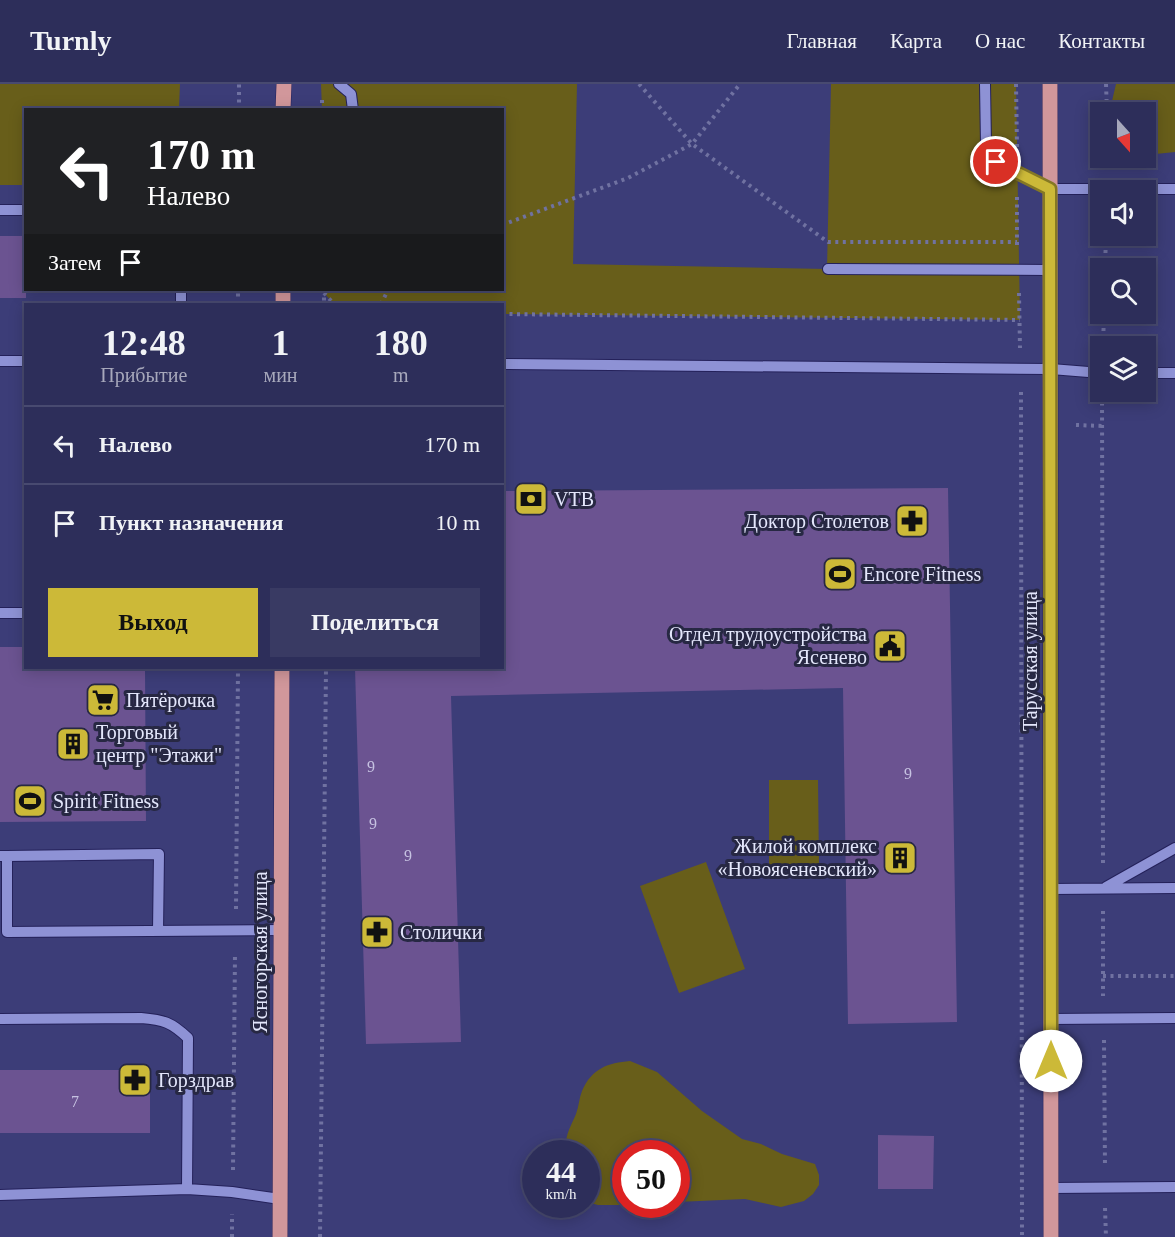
<!DOCTYPE html>
<html lang="ru">
<meta charset="utf-8">
<style>
body{margin:0;font-family:"Times New Roman",serif;background:#393a63;color:#f1f3f6;height:100vh;display:flex;flex-direction:column;font-size:22px;white-space:nowrap}
*{box-sizing:border-box;margin:0}
p{font-size:20px;color:#a7a8bb}
.icon{flex:none;width:33px;height:33px;fill:none;stroke:currentColor;stroke-width:2;stroke-linecap:round;stroke-linejoin:round}
.map{position:relative;flex:1;overflow:hidden}
.details{position:absolute;left:24px;top:219px;width:480px;height:366px;display:flex;flex-direction:column;background:#2d2e5a;border-radius:0px;box-shadow:0 3px 15px #0003,0 0 0 2px #484a70}
.details>*{flex:none}
.top-card{position:absolute;left:24px;top:24px;width:480px;height:183px;border-radius:0px;box-shadow:0 3px 15px #0003,0 0 0 2px #484a70;background:#202124;color:#fff;overflow:hidden}
.needle{width:39px;rotate:159deg}
.tools{position:absolute;left:1090px;top:18px;display:grid;gap:12px}
.tools a{display:grid;place-items:center;width:66px;height:66px;border-radius:0px;background:#2d2e5a;box-shadow:0 3px 15px #0003,0 0 0 2px #484a70;font-size:30px}
.speed{position:absolute;left:522px;top:1056px;display:flex;gap:12px;font-size:30px;font-weight:700;text-align:center}
.speed>*{display:grid;place-content:center;width:78px;height:78px;border-radius:50%;background:#2d2e5a;box-shadow:0 3px 15px #0003,0 0 0 2px #484a70;line-height:1}
.speed small{font-size:15px;font-weight:400}
.speed .limit{border:9px solid #d22;background:#fff;color:#111}
.pin{position:absolute;display:grid;place-items:center;width:51px;height:51px;color:#fff;margin:-26px;border:3px solid #fff;border-radius:50%;box-shadow:0 2px 6px #0007}
.me{position:absolute;width:66px;margin:-33px;rotate:0deg;stroke-linejoin:round;filter:drop-shadow(0 0 4px #0008)}
.turn{display:flex;align-items:center;gap:21px;height:126px;padding:0 24px;font-size:27px}
.turn .icon{width:78px;height:78px;stroke-width:2.5}
.turn b{display:block;font-size:42px;line-height:51px}
.then{display:flex;align-items:center;height:57px;padding:0 24px;background:#0003;gap:12px;font-size:22px}
.eta{display:flex;justify-content:space-evenly;align-items:center;height:102px;text-align:center}
.eta b{font-size:36px;font-weight:800;line-height:42px}
.button{display:flex;gap:12px;margin-top:auto;padding:12px 24px}
.button a{flex:1;height:69px;border-radius:0px;background:#ccb938;color:#111;font-size:24px;font-weight:800;line-height:69px;text-align:center}
.button a+a{background:#393a63;color:#f1f3f6}
ul{padding:0;list-style:none}
li{display:flex;align-items:center;gap:18px;height:78px;padding:0 24px;border-top:2px solid #484a70}
li div{flex:1}
li b{display:block;font-size:22px}
li em{font-style:normal}
header{display:flex;align-items:center;gap:36px;box-sizing:border-box;height:84px;padding:0 30px;background:#2d2e5a;border-bottom:2px solid #484a70}
header strong{font-size:28px}
nav{display:flex;gap:33px;margin-inline-start:auto;font-size:21px}
.map>svg:first-child{display:block}
.green{fill:#685e1a}
.building{fill:#6b5391}
.lines{fill:none;stroke-linecap:round;stroke-linejoin:round}
.minor-casing{stroke:#24215a;stroke-width:12}
.major-casing{stroke:#24215a;stroke-width:16}
.path{stroke:#7072a1;stroke-width:4;stroke-dasharray:3 4.5;stroke-linecap:butt}
.minor{stroke:#8e92d5;stroke-width:10}
.major{stroke:#d1979b;stroke-width:15}
.route-casing{stroke:#857824;stroke-width:15}
.route{stroke:#ccb938;stroke-width:10}
.labels{text-anchor:middle;dominant-baseline:central;stroke-width:6;stroke-linejoin:round;paint-order:stroke}
.number-label{font-size:16px;fill:#c6c2e1}
.poi-label{font-size:20px;fill:#e4e7fc;stroke:#272843;text-anchor:start}
.street-label{font-size:20px;fill:#e4e7fc;stroke:#272843}
</style>
<header>
<strong>Turnly</strong>
<nav><a>Главная</a><a>Карта</a><a>О нас</a><a>Контакты</a></nav>
</header>
<div class="map">
<svg width="1175" height="1153" viewBox="0 0 1175 1153">
<rect width="100%" height="100%" fill="#3c3d78"/>
<path class="green" d="M 0,0 L 180,0 L 179,24 L 178,26 L 26,26 L 25,101 L 0,101 Z
M 321,0 L 577,0 L 573,180 L 827,185 L 831,0 L 1016,0 L 1020,236 L 503,230 L 502,220 L 334,220 L 324,209 L 324,206 L 502,206 L 502,26 L 322,25 Z
M 1116,0 L 1175,0 L 1175,68 L 1146,71 L 1146,28 L 1112,28 L 1112,17 Z
M 769,696 L 818,696 L 819,781 L 769,781 Z
M 706,778 L 745,885 L 679,909 L 640,802 Z
M 630,977 L 657,988 L 702,1027 L 742,1055 L 761,1060 L 782,1070 L 815,1080 L 819,1091 L 819,1101 L 813,1110 L 804,1117 L 781,1123 L 745,1115 L 677,1118 L 676,1070 L 626,1070 L 626,1120 L 643,1121 L 598,1121 L 587,1118 L 586,1070 L 566,1069 C 564,1053 570,1044 576,1030 C 579,1022 579,1014 582,1007 C 592,984 608,979 630,977 Z"/>
<path class="building" d="M 0,152 L 26,152 L 26,214 L 0,214 Z
M 948,404 L 957,938 L 848,940 L 843,604 L 451,612 L 461,958 L 366,960 L 355,584 L 502,584 L 502,407 Z
M 0,563 L 26,563 L 26,584 L 145,584 L 146,737 L 0,738 Z
M 0,986 L 150,986 L 150,1049 L 0,1049 Z
M 878,1051 L 934,1052 L 933,1105 L 878,1105 Z"/>
<g class="lines">
<g class="minor-casing">
<path id="minor" d="M 339,0 L 351,10 L 353,26
M 985,0 L 986,60 L 996,78 L 1050,105 L 1175,105
M 0,126 L 26,126
M 828,185 L 1050,186
M 181,206 L 181,220
M 0,277 L 26,277
M 502,280 L 1051,285 L 1101,289
M 1146,289 L 1175,289
M 0,529 L 26,529
M 0,772 L 7,772 L 7,848 L 281,846
M 7,772 L 159,770 L 158,847
M 1106,803 L 1175,764
M 1051,805 L 1175,804
M 0,935 L 141,934 C 164,936 171,938 188,954 L 187,1105
M 1051,935 L 1175,934
M 1051,1104 L 1175,1103
M 0,1111 L 187,1105 L 232,1108 L 280,1115"/>
</g>
<g class="major-casing">
<path id="major" d="M 1050,0 L 1051,1153
M 283,26 L 284,0
M 283,220 L 283,206
M 280,1153 L 282,584"/>
</g>
<path class="path" d="M 639,0 L 692,60 L 828,158 L 1017,158
M 1016,0 L 1017,63
M 1106,0 L 1107,28
M 322,16 L 322,26
M 239,26 L 239,0
M 1107,74 L 1107,85
M 1017,113 L 1017,165
M 502,141 L 628,94 L 692,60 L 740,0
M 1105,184 L 1106,152
M 324,206 L 324,220
M 324,209 L 334,220
M 1019,209 L 1020,264
M 238,220 L 238,206
M 381,220 L 388,206
M 502,230 L 1020,236
M 1103,262 L 1104,230
M 1021,308 L 1022,1153
M 1102,311 L 1103,780
M 1076,341 L 1102,342
M 236,825 L 238,584
M 1103,827 L 1103,912
M 1103,892 L 1175,892
M 1104,956 L 1105,1083
M 233,1086 L 235,869
M 1105,1124 L 1106,1153
M 232,1153 L 232,1130
M 320,1153 L 326,584"/>
<use href="#minor" class="minor"/>
<use href="#major" class="major"/>
</g>
<g class="lines">
<g class="route-casing">
<path id="route" d="M 996,78 L 1050,105 L 1051,977"/>
</g>
<use href="#route" class="route"/>
</g>
<defs>
<g id="bank-square" transform="scale(1.725)"><rect x="-9" y="-9" width="18" height="18" rx="4" fill="#ccb938" stroke="#272843"/><path d="M-6-4H6V4H-6ZM0-2.3a2.3 2.3 0 1 0 0 4.6a2.3 2.3 0 1 0 0-4.6Z" fill="#111"/></g>
<g id="pharmacy-square" transform="scale(1.725)"><rect x="-9" y="-9" width="18" height="18" rx="4" fill="#ccb938" stroke="#272843"/><path d="M-2-6h4v4h4v4h-4v4h-4v-4h-4v-4h4Z" fill="#111"/></g>
<g id="stadium-square" transform="scale(1.725)"><rect x="-9" y="-9" width="18" height="18" rx="4" fill="#ccb938" stroke="#272843"/><path d="M0-5a6.5 5 0 1 0 0 10a6.5 5 0 1 0 0-10ZM-3.5-1.8h7v3.6h-7Z" fill="#111"/></g>
<g id="civic-square" transform="scale(1.725)"><rect x="-9" y="-9" width="18" height="18" rx="4" fill="#ccb938" stroke="#272843"/><path d="M-.6-6.5H3V-4.5H.6V-3L4-1V1h2V6H-6V1h2V-1L-.6-3ZM-1.2 2.5V6h2.4V2.5Z" fill="#111"/></g>
<g id="supermarket-square" transform="scale(1.725)"><rect x="-9" y="-9" width="18" height="18" rx="4" fill="#ccb938" stroke="#272843"/><path d="M-6-5.5h2.5l.6 2H6L4.5 2H-2.5L-4.4-4H-6ZM-1.5 3.2a1.3 1.3 0 1 0 .1 0ZM3 3.2a1.3 1.3 0 1 0 .1 0Z" fill="#111"/></g>
<g id="building-square" transform="scale(1.725)"><rect x="-9" y="-9" width="18" height="18" rx="4" fill="#ccb938" stroke="#272843"/><path d="M-4-6H4V6H1V3H-1V6H-4ZM-2.5-4.3h1.7v1.8h-1.7ZM.8-4.3h1.7v1.8H.8ZM-2.5-1h1.7V.8h-1.7ZM.8-1h1.7V.8H.8Z" fill="#111"/></g>
</defs>
<g fill-rule="evenodd">
<use href="#bank-square" x="531" y="415"/>
<use href="#pharmacy-square" x="912" y="437"/>
<use href="#stadium-square" x="840" y="490"/>
<use href="#civic-square" x="890" y="562"/>
<use href="#supermarket-square" x="103" y="616"/>
<use href="#building-square" x="73" y="660"/>
<use href="#stadium-square" x="30" y="717"/>
<use href="#building-square" x="900" y="774"/>
<use href="#pharmacy-square" x="377" y="848"/>
<use href="#pharmacy-square" x="135" y="996"/>
</g>
<g class="labels">
<g class="number-label">
<text x="371" y="682">9</text>
<text x="908" y="689">9</text>
<text x="373" y="739">9</text>
<text x="408" y="771">9</text>
<text x="75" y="1017">7</text>
</g>
<g class="poi-label">
<text x="554" y="415">VTB</text>
<text x="889" y="437" text-anchor="end">Доктор Столетов</text>
<text x="863" y="490">Encore Fitness</text>
<text x="867" y="550" text-anchor="end">Отдел трудоустройства<tspan x="867" dy="23">Ясенево</tspan></text>
<text x="126" y="616">Пятёрочка</text>
<text x="96" y="648">Торговый<tspan x="96" dy="23">центр "Этажи"</tspan></text>
<text x="53" y="717">Spirit Fitness</text>
<text x="877" y="762" text-anchor="end">Жилой комплекс<tspan x="877" dy="23">«Новоясеневский»</tspan></text>
<text x="400" y="848">Столички</text>
<text x="158" y="996">Горздрав</text>
</g>
<g class="street-label">
<text transform="translate(1030 577) rotate(-90)">Тарусская улица</text>
<text transform="translate(260 868) rotate(-90)">Ясногорская улица</text>
</g>
</g>
</svg>
<div class="tools">
<a><svg class="needle" viewBox="-14 -14 28 28"><path d="M0-13l5 13h-10z" fill="#e53935"/><path d="M0 13l5-13h-10z" fill="#a7a8bb"/></svg></a>
<a><svg class="icon" aria-label="sound" viewBox="0 0 24 24"><path d="M4 9h4l5-4v14l-5-4H4zM17 9q2 3 0 6"/></svg></a>
<a><svg class="icon" aria-label="search" viewBox="0 0 24 24"><circle cx="10" cy="10" r="6"/><path d="M15 15l6 6"/></svg></a>
<a><svg class="icon" aria-label="layers" viewBox="0 0 24 24"><path d="M12 4l9 5-9 5-9-5zM3 14l9 5 9-5"/></svg></a>
</div>
<div class="speed"><div>44<small>km/h</small></div><div class="limit">50</div></div>
<div class="pin" style="left:996px;top:78px;background:#d93025"><svg class="icon" aria-label="arrive" viewBox="0 0 24 24"><path d="M6 21V4h12l-3 4 3 4H6"/></svg></div>
<svg class="me" style="left:1051px;top:977px" viewBox="-20 -20 40 40"><circle r="19" fill="#fff"/><path d="M0-13L10 11 0 6-10 11z" fill="#ccb938"/></svg>
<div class="top-card">
<div class="turn"><svg class="icon" aria-label="left" viewBox="0 0 24 24"><path d="M17 20v-9H6M10 6l-5 5 5 5"/></svg><div><b>170 m</b>Налево</div></div>
<div class="then">Затем<svg class="icon" aria-label="arrive" viewBox="0 0 24 24"><path d="M6 21V4h12l-3 4 3 4H6"/></svg></div>
</div>
<section class="details">
<div class="eta">
<div><b>12:48</b><p>Прибытие</p></div>
<div><b>1</b><p>мин</p></div>
<div><b>180</b><p>m</p></div>
</div>
<ul>
<li><svg class="icon" aria-label="left" viewBox="0 0 24 24"><path d="M17 20v-9H6M10 6l-5 5 5 5"/></svg><div><b>Налево</b></div><em>170 m</em></li>
<li><svg class="icon" aria-label="arrive" viewBox="0 0 24 24"><path d="M6 21V4h12l-3 4 3 4H6"/></svg><div><b>Пункт назначения</b></div><em>10 m</em></li>
</ul>
<div class="button"><a>Выход</a><a>Поделиться</a></div>
</section>
</div>
